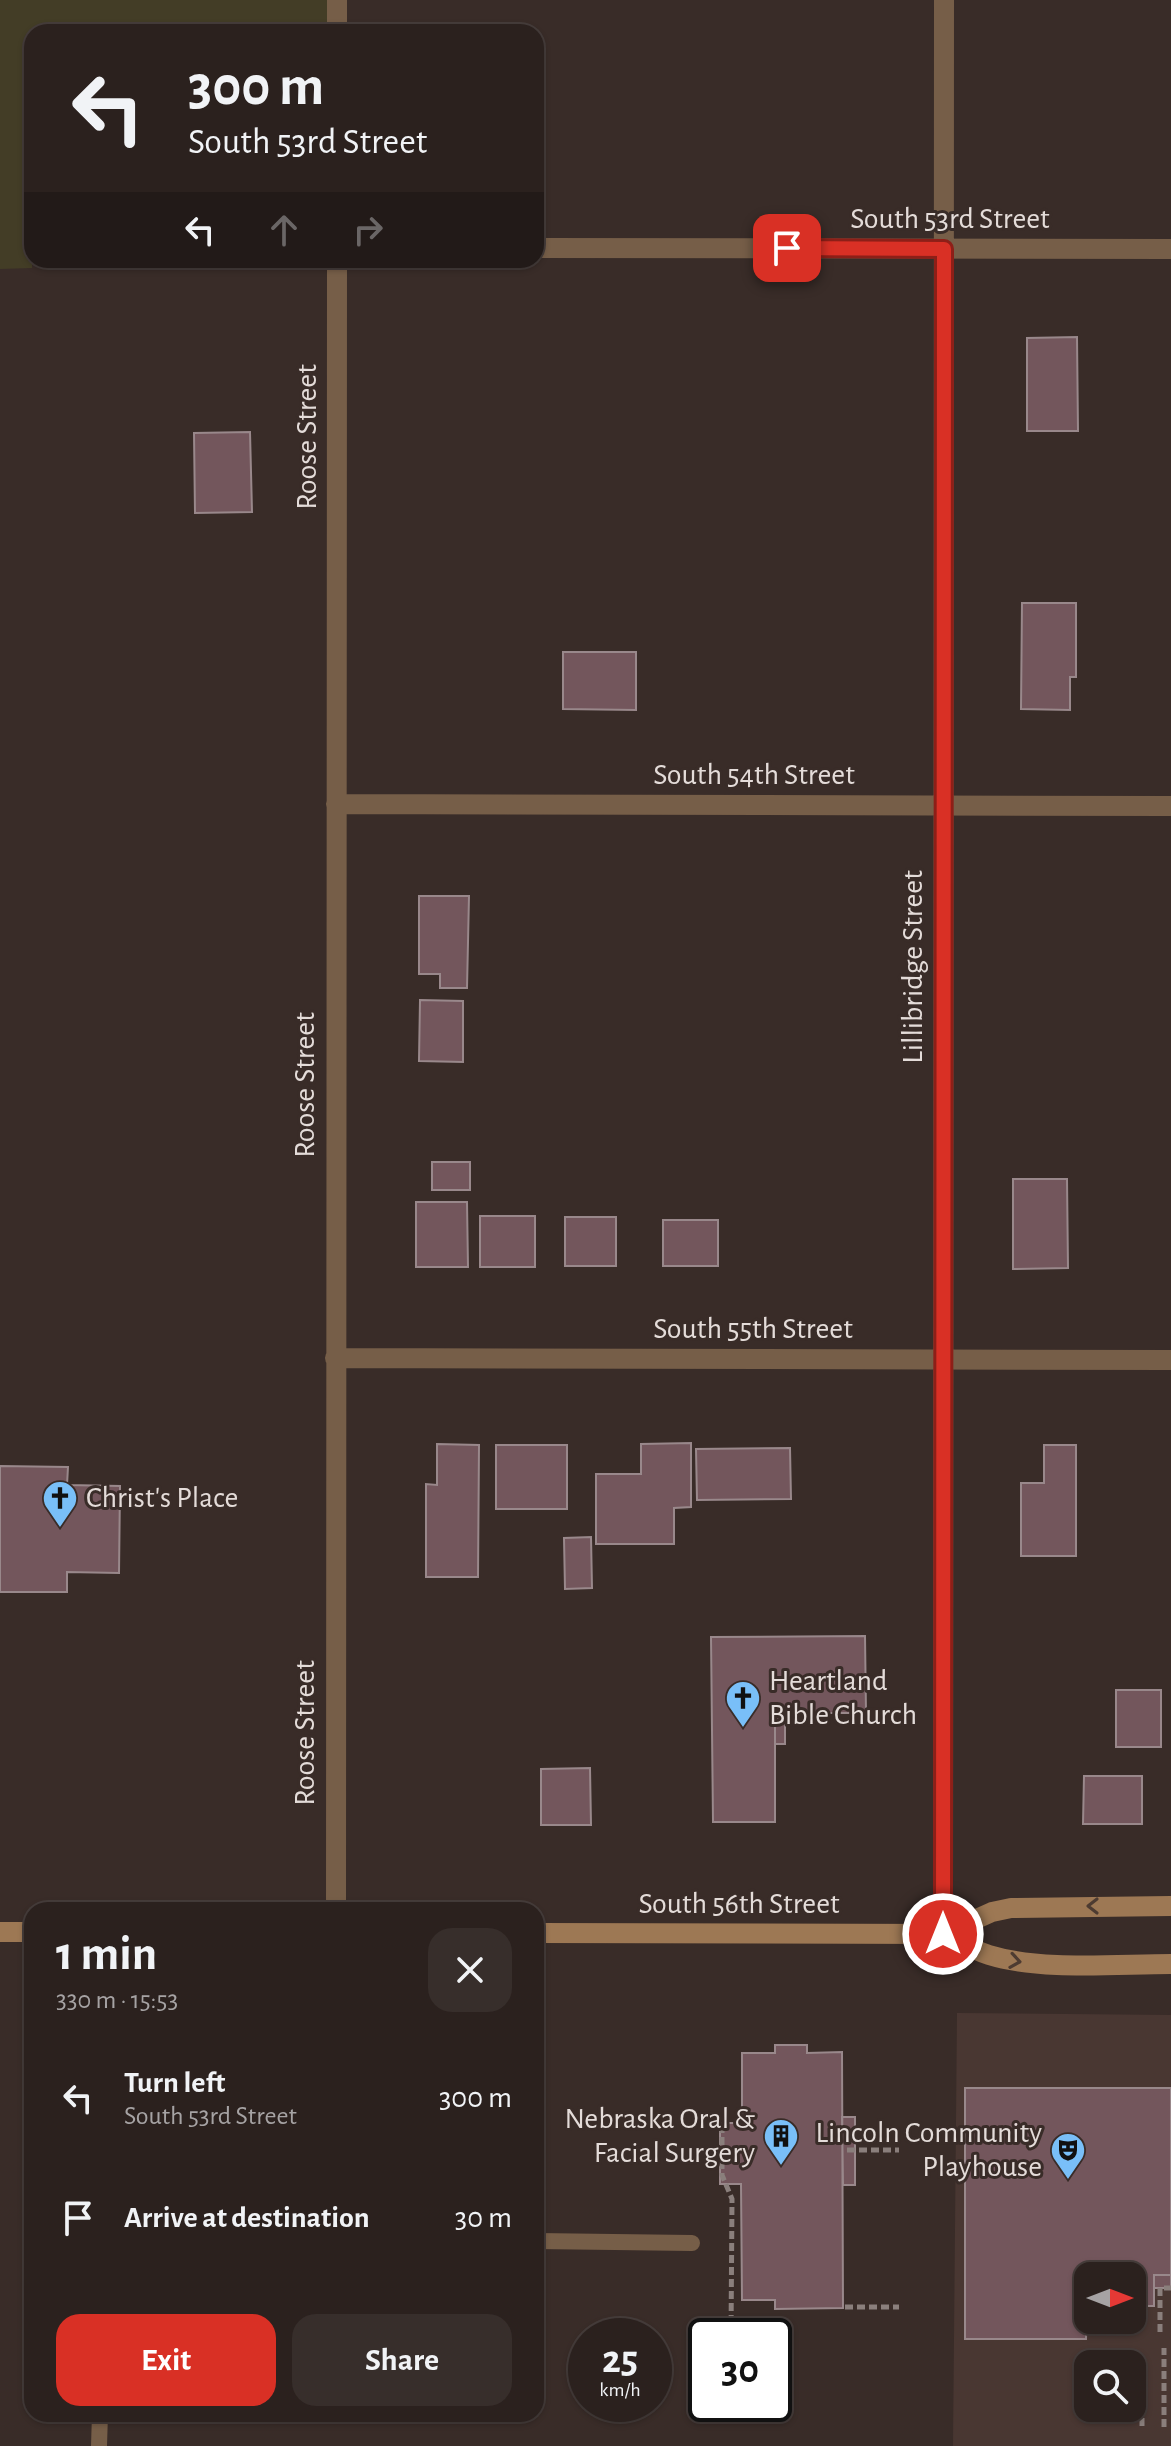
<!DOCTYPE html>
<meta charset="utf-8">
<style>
body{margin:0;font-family:"Alegreya Sans",sans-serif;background:#372e2b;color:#f1f3f6;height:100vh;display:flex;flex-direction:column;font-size:30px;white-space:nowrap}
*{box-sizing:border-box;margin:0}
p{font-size:26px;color:#a6a3a4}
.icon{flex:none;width:44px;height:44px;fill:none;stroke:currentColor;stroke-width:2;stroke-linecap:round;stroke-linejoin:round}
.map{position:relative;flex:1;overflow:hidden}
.sheet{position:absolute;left:24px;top:1902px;width:520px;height:520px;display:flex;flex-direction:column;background:#2b211e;border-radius:24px;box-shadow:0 2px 6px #0004,0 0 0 2px #473e3c}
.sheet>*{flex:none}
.top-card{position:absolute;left:24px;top:24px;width:520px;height:244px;border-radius:24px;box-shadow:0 2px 6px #0004,0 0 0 2px #473e3c;background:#2b211e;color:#f1f3f6;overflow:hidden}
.needle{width:52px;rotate:90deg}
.fabs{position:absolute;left:1074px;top:2262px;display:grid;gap:16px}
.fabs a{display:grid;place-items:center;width:72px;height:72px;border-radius:16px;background:#2b211e;box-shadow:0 2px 6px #0004,0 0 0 2px #473e3c;font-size:40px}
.speed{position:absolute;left:568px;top:2318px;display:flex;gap:16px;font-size:40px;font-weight:700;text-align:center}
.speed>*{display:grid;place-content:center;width:104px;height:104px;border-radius:50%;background:#2b211e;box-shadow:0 2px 6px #0004,0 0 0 2px #473e3c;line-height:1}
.speed small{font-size:20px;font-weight:400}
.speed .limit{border:4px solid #111;border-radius:12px;background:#fff;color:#111}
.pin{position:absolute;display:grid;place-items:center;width:68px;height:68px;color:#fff;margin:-34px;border-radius:16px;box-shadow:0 4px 12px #0006}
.me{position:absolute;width:88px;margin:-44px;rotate:0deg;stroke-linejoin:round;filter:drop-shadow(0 0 6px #0008)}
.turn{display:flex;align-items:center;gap:28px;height:168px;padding:0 32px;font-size:36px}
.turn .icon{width:104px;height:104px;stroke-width:2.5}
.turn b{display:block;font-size:56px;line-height:68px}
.lanes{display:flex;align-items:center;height:76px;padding:0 32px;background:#0003;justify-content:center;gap:40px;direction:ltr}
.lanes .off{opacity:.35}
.round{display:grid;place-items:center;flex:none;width:84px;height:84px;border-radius:24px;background:#372e2b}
.headline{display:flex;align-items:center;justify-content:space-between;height:136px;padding:0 32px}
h1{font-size:48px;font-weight:700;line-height:60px}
.primary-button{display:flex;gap:16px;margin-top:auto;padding:16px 32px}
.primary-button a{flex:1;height:92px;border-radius:24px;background:#d93025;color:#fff;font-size:32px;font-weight:700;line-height:92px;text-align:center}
.primary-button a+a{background:#372e2b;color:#f1f3f6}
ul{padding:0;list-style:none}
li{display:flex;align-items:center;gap:24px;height:120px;padding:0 32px}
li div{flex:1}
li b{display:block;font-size:30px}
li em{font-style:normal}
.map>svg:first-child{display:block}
.built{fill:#493732;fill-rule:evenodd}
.green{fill:#433d26}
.building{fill:#73565c;stroke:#99888b;stroke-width:2}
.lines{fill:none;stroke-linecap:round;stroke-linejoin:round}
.path{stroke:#8a7f7c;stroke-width:5;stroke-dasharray:8 4;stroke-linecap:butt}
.service{stroke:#765e48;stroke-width:16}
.minor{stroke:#765e48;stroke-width:20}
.secondary{stroke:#9d7854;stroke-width:20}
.oneway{stroke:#4d3b31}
.route-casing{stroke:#8d1f18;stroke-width:20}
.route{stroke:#d93025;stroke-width:14}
.labels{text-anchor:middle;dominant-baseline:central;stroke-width:6;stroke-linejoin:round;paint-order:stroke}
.street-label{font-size:30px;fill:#e4dcd9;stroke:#392c28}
.poi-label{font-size:30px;fill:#e4dcd9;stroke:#392c28;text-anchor:start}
</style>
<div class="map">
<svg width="1171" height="2446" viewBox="0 0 1171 2446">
<rect width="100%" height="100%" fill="#392c28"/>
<path class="built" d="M 957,2013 L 1171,2015 L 1171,2446 L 953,2446 ZM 1088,2276 L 1132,2276 L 1132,2320 L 1088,2320 ZM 1088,2364 L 1132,2364 L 1132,2408 L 1088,2408 Z"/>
<path class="green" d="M 0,0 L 337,0 L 337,32 L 32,32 L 32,268 L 0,269 Z"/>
<path class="building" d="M 1077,337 L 1078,431 L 1027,431 L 1027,338 Z
M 250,432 L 252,512 L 195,513 L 194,433 Z
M 1022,603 L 1076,603 L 1076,677 L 1070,677 L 1070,710 L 1021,709 Z
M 563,652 L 636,652 L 636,710 L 563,709 Z
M 419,896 L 469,896 L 467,988 L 440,988 L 440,974 L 419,974 Z
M 420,1000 L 463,1001 L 463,1062 L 419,1061 Z
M 432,1162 L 470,1162 L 470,1190 L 432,1190 Z
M 1013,1179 L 1067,1179 L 1068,1268 L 1013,1269 Z
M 416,1202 L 467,1202 L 468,1267 L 416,1267 Z
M 480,1216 L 535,1216 L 535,1267 L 480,1267 Z
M 565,1217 L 616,1217 L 616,1266 L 565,1266 Z
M 663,1220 L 718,1220 L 718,1266 L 663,1266 Z
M 691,1443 L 691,1507 L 674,1508 L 674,1544 L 596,1544 L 596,1474 L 641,1474 L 641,1444 Z
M 437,1444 L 479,1445 L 478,1577 L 426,1577 L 426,1484 L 437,1485 Z
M 496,1445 L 567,1445 L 567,1509 L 496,1509 Z
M 1044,1445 L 1076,1445 L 1076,1556 L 1021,1556 L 1021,1483 L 1044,1483 Z
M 790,1448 L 791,1499 L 697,1500 L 696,1449 Z
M 0,1466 L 68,1467 L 67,1485 L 120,1486 L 119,1573 L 67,1572 L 67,1592 L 0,1592 Z
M 591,1537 L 592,1588 L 565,1589 L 564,1538 Z
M 865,1636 L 866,1713 L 775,1713 L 775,1822 L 713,1822 L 711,1637 Z
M 1116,1690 L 1161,1690 L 1161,1747 L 1116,1747 Z
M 775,1713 L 785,1713 L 785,1744 L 775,1744 Z
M 590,1768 L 591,1825 L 541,1825 L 541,1769 Z
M 1084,1776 L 1142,1776 L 1142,1824 L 1083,1824 Z
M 775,2045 L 807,2045 L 807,2053 L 842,2052 L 843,2308 L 775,2309 L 775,2300 L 742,2300 L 741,2184 L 720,2184 L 720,2123 L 742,2123 L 742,2053 L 775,2053 Z
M 965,2088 L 1171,2088 L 1171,2275 L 1154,2275 L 1154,2306 L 1132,2306 L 1132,2276 L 1088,2276 L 1086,2339 L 965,2339 Z
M 842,2117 L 855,2117 L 855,2185 L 843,2185 Z
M 1154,2275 L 1171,2275 L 1171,2288 L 1154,2288 Z"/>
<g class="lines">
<path class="path" d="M 722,2125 L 722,2175 L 732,2199 L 731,2336
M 847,2150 L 899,2150
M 845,2307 L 899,2307
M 1160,2332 L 1160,2288 L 1171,2288
M 1142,2426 L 1142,2376
M 1164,2427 L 1164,2348"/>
<path class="service" d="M 536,2241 L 692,2243
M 99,2446 L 100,2414"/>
<path class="minor" d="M 337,32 L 337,0
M 536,248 L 1171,249
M 336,804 L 1171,806
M 335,1358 L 1171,1360
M 336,1910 L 337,260
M 943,1934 L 944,0"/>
<path class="secondary" d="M 0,1932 L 32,1932
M 536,1933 L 943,1934 C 958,1941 973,1950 989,1955 C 1041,1971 1115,1964 1171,1964
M 943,1934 L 992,1912 L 1011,1908 L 1171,1906"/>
</g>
<defs><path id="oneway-chevron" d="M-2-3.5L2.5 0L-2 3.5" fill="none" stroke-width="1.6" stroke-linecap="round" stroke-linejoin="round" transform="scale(2)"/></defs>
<g class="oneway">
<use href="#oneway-chevron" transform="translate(1093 1906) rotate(-180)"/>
<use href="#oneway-chevron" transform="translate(1015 1961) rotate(9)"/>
</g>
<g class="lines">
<g class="route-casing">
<path id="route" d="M 787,248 L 944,249 L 943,1934"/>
</g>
<use href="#route" class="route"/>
</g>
<defs>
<g id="church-pin" transform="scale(1.8)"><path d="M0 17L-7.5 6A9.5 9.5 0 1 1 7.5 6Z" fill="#79bff8" stroke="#392c28"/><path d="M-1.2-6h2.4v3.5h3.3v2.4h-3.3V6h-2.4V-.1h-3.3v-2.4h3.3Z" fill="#111"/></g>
<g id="building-pin" transform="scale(1.8)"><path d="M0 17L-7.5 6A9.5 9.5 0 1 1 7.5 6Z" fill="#79bff8" stroke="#392c28"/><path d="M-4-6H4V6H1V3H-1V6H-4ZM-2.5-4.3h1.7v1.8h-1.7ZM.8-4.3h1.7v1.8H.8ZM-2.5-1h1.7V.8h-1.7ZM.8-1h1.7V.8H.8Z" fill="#111"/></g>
<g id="theatre-pin" transform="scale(1.8)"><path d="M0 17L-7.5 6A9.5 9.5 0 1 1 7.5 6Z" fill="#79bff8" stroke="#392c28"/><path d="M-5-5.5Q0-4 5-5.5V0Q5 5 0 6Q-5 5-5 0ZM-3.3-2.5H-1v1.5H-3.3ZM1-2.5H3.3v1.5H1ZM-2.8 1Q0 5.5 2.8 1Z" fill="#111"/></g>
</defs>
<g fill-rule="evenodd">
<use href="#church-pin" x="60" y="1498"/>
<use href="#church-pin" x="743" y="1698"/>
<use href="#building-pin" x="781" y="2136"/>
<use href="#theatre-pin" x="1068" y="2150"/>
</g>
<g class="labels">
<g class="street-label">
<text x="950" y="219">South 53rd Street</text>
<text transform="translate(307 437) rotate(-90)">Roose Street</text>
<text x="754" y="775">South 54th Street</text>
<text transform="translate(913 967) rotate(-90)">Lillibridge Street</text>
<text transform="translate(305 1085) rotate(-90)">Roose Street</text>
<text x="753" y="1329">South 55th Street</text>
<text transform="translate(305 1733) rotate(-90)">Roose Street</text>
<text x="739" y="1904">South 56th Street</text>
</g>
<g class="poi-label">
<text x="86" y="1498">Christ's Place</text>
<text x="769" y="1681">Heartland<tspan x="769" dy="34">Bible Church</tspan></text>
<text x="755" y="2119" text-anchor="end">Nebraska Oral &amp;<tspan x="755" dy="34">Facial Surgery</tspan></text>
<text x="1042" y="2133" text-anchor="end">Lincoln Community<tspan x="1042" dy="34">Playhouse</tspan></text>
</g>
</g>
</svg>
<div class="fabs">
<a><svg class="needle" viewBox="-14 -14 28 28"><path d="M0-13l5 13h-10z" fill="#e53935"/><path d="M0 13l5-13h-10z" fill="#a6a3a4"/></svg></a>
<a><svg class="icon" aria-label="search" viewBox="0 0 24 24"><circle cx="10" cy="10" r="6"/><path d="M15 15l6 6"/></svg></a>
</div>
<div class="speed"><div>25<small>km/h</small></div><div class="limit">30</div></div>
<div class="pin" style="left:787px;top:248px;background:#d93025"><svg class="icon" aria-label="arrive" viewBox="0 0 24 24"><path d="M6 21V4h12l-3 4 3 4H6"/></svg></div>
<svg class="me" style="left:943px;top:1934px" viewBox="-20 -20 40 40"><circle r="17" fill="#d93025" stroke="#fff" stroke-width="3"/><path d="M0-11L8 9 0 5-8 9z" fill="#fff"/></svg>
<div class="top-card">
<div class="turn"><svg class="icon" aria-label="left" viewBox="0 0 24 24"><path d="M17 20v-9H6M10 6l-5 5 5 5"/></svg><div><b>300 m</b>South 53rd Street</div></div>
<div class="lanes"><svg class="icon" aria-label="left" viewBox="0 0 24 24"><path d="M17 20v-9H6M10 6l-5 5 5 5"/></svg><svg class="icon off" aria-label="ahead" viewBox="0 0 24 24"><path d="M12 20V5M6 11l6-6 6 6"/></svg><svg class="icon off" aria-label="right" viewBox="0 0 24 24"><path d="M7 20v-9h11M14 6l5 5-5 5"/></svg></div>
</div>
<section class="sheet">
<div class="headline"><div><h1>1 min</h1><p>330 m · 15:53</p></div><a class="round"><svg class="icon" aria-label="close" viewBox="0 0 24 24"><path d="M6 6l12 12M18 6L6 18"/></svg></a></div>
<ul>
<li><svg class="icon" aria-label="left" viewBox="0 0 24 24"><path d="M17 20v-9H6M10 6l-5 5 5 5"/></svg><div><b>Turn left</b><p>South 53rd Street</p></div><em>300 m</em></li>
<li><svg class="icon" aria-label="arrive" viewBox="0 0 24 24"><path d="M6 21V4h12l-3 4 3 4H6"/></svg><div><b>Arrive at destination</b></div><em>30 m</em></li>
</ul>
<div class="primary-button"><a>Exit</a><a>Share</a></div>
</section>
</div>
